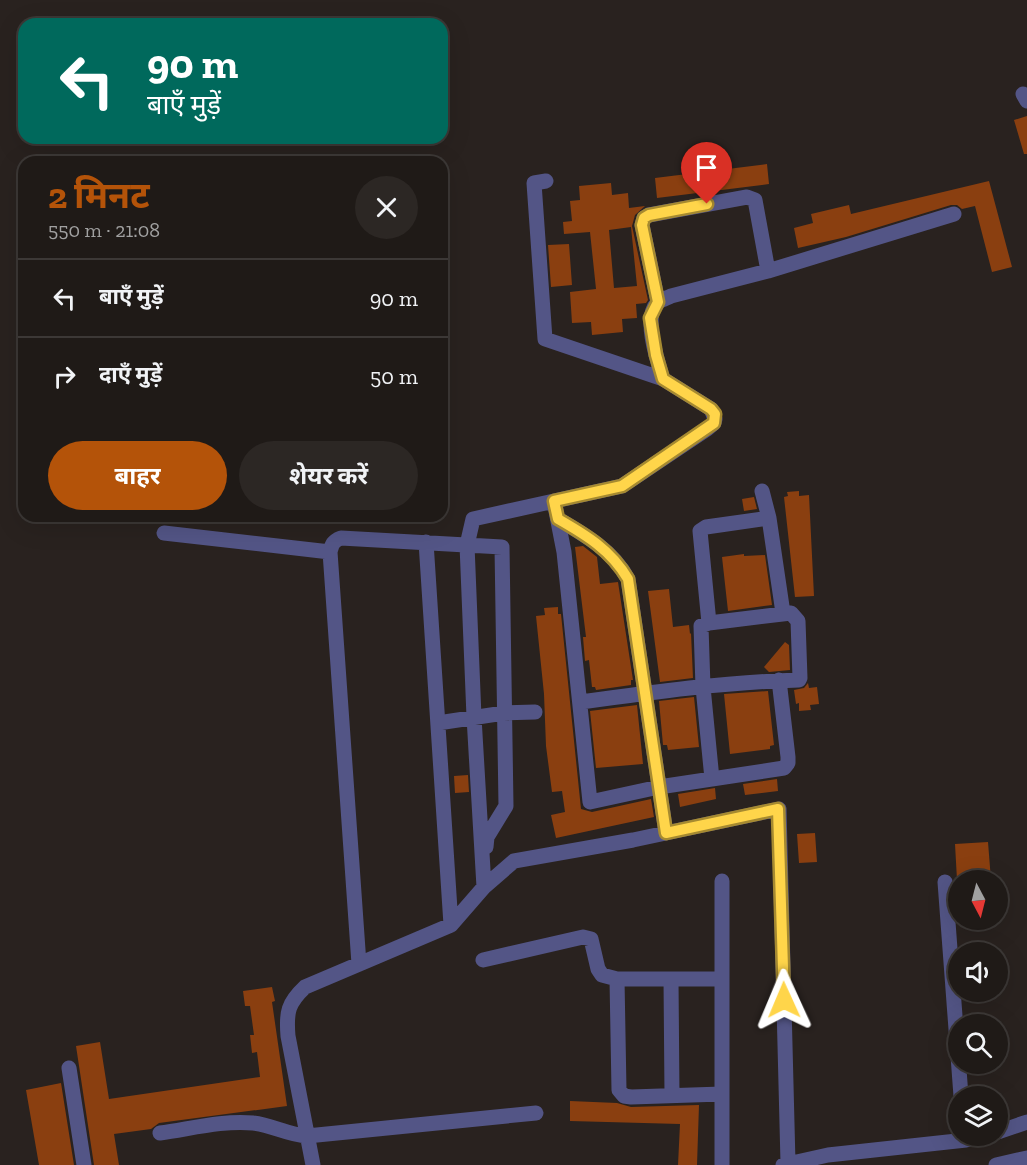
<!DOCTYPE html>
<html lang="hi">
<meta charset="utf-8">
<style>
body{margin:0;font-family:"Zilla Slab","Noto Sans Devanagari",serif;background:#2c2724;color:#f1f3f6;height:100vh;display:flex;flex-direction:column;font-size:22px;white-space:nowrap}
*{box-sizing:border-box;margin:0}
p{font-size:20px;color:#a1a1a1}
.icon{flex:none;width:33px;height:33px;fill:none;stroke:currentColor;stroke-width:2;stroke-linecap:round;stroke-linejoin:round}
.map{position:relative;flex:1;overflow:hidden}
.panel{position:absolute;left:18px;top:156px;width:430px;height:366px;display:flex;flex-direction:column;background:#1f1a17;border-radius:18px;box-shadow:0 6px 24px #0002,0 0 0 2px #3c3836}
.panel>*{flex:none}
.top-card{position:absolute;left:18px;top:18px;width:430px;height:126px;border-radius:18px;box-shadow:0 6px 24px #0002,0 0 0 2px #3c3836;background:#00695c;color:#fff;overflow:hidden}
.needle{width:39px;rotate:173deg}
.tools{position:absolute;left:948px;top:870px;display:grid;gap:12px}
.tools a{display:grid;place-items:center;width:60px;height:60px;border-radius:50%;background:#1f1a17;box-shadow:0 6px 24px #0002,0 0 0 2px #3c3836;font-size:30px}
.pin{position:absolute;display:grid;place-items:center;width:51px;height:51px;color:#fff;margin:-62px -26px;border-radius:50% 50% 50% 0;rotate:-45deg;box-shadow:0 0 6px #0007}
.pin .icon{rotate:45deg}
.me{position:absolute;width:66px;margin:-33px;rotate:359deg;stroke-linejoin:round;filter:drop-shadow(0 0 4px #0008)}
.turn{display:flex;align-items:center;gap:21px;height:126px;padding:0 30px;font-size:27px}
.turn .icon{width:78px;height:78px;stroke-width:2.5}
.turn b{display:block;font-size:42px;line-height:51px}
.round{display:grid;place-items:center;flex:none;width:63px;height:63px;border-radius:32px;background:#2c2724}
.summary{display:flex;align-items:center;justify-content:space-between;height:102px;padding:0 30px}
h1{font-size:36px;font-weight:700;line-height:45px;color:#b45309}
.cta{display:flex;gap:12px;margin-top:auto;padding:12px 30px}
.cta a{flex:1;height:69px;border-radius:36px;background:#b45309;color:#fff;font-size:24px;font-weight:700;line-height:69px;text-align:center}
.cta a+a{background:#2c2724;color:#f1f3f6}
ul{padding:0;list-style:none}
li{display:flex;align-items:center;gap:18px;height:78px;padding:0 30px;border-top:2px solid #3c3836}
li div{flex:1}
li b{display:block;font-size:22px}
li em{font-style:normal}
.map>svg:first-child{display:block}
.building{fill:#8a3f10;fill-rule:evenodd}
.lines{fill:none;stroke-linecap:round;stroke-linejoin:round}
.minor{stroke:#535586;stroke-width:15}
.route-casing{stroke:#a68a30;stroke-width:15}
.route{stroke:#ffd54a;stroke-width:10}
</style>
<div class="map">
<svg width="1027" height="1165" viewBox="0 0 1027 1165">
<rect width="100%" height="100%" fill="#29221f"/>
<path class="building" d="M 1027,116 L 1027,154 L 1024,154 L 1014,120 Z
M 767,164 L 769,184 L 657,198 L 655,178 Z
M 989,181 L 1012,267 L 992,272 L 975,206 L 962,209 L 957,205 L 951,205 L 846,237 L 798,248 L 794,228 L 813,223 L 811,214 L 849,205 L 851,214 Z
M 611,183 L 612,195 L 628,193 L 629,208 L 645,206 L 635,215 L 632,226 L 648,300 L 646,303 L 636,304 L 637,318 L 622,319 L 623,332 L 592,335 L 591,322 L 572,323 L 570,292 L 596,289 L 590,232 L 564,234 L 563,222 L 572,221 L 570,201 L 580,200 L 579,186 ZM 631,227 L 637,286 L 614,288 L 609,230 Z
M 569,244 L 572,285 L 551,287 L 548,245 Z
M 799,491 L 799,496 L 809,495 L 814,596 L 795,597 L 784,497 L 788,496 L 787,492 Z
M 754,497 L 757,509 L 744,511 L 742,499 Z
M 583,546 L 597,557 L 600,584 L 618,582 L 633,680 L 631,680 L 631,685 L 596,690 L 595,687 L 592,687 L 589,660 L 585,661 L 583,637 L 586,637 L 575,547 Z
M 744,554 L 744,556 L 765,555 L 772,605 L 728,611 L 722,557 Z
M 669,589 L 673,627 L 689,625 L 690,634 L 691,633 L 693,678 L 660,682 L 648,591 Z
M 558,607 L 558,614 L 561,614 L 581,809 L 592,812 L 651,799 L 654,817 L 556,838 L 551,815 L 565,812 L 562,791 L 552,792 L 546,746 L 544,694 L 536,616 L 545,615 L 544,608 Z
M 785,642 L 789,645 L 790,670 L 769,672 L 764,667 Z
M 808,683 L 809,688 L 817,687 L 819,704 L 810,705 L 811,710 L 799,711 L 799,703 L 796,704 L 794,690 L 804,688 Z
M 768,691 L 774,745 L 770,746 L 770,749 L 730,754 L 724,694 Z
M 694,697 L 699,747 L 668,750 L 667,745 L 663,745 L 659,701 Z
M 637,705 L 643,764 L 596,768 L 590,711 Z
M 468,775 L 469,792 L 455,793 L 454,776 Z
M 777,779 L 778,791 L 745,795 L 743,784 Z
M 715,788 L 716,799 L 680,807 L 678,794 Z
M 815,833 L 817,862 L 799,863 L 797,834 Z
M 988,842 L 991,880 L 957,880 L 955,844 Z
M 272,987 L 275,1001 L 272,1002 L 287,1106 L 159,1123 L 151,1129 L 114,1134 L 119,1165 L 94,1165 L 76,1046 L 100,1042 L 109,1099 L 260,1077 L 257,1052 L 252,1053 L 250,1035 L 254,1035 L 250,1006 L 245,1006 L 243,991 Z
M 61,1083 L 74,1165 L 39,1165 L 26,1090 Z
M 570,1101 L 617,1103 L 631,1107 L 699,1105 L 697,1165 L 678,1165 L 680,1124 L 570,1121 Z"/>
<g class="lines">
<path class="minor" d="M 1023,94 L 1027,101
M 546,181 L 534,183 L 545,339 L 663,379 L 711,409 L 715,419 L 714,423 L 707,429 L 622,486 L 473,519 L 467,545 L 474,717 L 484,887 L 514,861 L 633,840 L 779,809 L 788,1163
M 658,302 L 642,225 L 644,218 L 649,215 L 747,197 L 755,200 L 768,271
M 663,379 C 657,360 643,318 657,303 C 660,300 667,298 671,296 L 768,271 L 954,214
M 762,491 L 769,518 L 783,613
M 554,501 L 564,552 L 590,802 L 659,787 L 784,768 L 788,763 L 788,757 L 779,680
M 558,519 C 585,535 612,550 628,579 L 666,833
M 164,533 L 330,552
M 709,623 L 700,531 L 706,527 L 769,518
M 581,702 C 653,692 726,682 799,680 L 800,678 L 798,621 L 791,613 L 709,623 L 701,626 L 703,687 L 712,779
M 438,723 L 504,713 L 535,712
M 722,881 L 722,1165
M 945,882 L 961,1096
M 451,925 L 484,887 L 485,877
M 483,960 L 583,937 L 591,939 L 598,969 L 602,975 L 617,979 L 619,1090 L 624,1096 L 631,1097 L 722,1094
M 359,964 L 330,552 C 332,544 333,541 341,538 L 502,547 L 506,806 L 487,837 L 486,847
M 617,979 L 722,979
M 671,979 L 672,1096
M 69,1068 L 84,1165
M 998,1132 L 1027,1122
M 160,1133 C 190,1129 223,1120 253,1123 C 272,1125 288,1135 307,1136 L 536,1113
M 313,1165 L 288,1036 C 286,1012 288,1003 305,987 L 451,925 L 426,542
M 783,1165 L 828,1155 L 966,1140 L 984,1136
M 996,1165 L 1027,1158"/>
</g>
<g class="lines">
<g class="route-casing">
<path id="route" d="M 707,204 L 649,215 L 644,218 L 642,225 L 658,302 L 650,318 L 656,355 L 663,379 L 711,409 L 715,414 L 714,423 L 622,486 L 554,501 L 558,519 C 586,535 611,550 628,579 L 666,833 L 778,809 L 784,1000"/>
</g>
<use href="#route" class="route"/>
</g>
</svg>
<div class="tools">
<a><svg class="needle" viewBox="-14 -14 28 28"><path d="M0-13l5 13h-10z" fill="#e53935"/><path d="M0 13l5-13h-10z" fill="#a1a1a1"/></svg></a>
<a><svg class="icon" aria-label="sound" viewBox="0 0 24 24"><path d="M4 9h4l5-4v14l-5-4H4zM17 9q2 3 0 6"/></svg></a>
<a><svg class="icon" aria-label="search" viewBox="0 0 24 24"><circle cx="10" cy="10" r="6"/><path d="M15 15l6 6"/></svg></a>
<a><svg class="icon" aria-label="layers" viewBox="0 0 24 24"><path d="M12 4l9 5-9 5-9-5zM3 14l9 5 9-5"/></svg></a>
</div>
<div class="pin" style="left:707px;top:204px;background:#d93025"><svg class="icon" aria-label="arrive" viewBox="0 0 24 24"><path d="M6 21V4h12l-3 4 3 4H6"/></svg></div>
<svg class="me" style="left:784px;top:1000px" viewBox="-20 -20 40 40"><path d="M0-17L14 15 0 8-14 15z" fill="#ffd54a" stroke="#fff" stroke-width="4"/></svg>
<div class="top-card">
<div class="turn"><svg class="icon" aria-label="left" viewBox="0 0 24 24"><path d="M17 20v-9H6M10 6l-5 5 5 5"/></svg><div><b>90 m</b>बाएँ मुड़ें</div></div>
</div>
<section class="panel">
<div class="summary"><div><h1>2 मिनट</h1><p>550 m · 21:08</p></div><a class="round"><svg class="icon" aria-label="close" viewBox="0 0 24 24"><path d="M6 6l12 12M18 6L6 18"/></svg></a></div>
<ul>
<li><svg class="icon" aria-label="left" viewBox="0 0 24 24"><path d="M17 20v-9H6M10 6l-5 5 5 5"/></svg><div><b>बाएँ मुड़ें</b></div><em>90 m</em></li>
<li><svg class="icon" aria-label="right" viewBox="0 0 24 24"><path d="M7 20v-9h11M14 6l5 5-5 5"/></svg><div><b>दाएँ मुड़ें</b></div><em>50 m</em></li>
</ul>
<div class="cta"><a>बाहर</a><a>शेयर करें</a></div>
</section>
</div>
